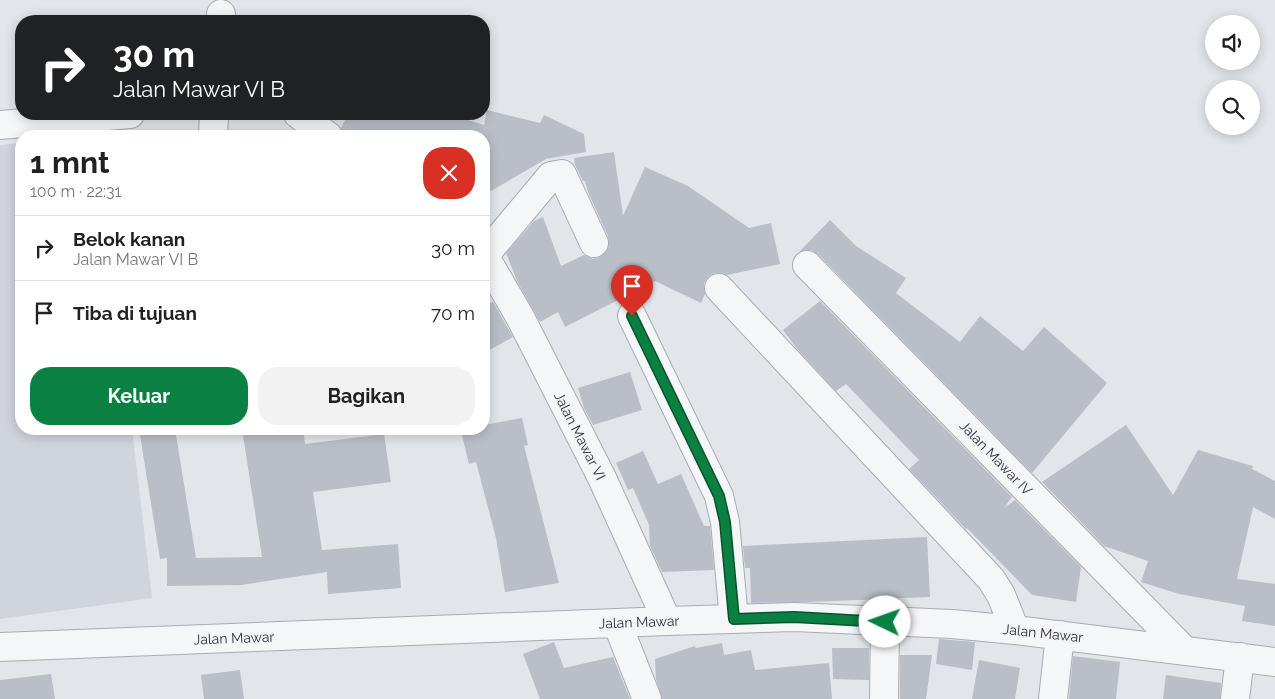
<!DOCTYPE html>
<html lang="id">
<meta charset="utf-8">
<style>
body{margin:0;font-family:Raleway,sans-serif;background:#f2f2f2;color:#202124;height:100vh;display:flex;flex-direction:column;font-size:19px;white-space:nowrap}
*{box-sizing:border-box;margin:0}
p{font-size:16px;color:#757577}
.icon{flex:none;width:28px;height:28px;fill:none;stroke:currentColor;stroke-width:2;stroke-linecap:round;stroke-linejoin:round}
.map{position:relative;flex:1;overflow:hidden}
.drawer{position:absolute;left:15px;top:130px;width:475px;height:305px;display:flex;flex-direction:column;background:#fff;border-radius:20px;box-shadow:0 2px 12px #0003}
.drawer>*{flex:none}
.guide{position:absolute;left:15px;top:15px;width:475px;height:105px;border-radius:20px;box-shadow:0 2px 12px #0003;background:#202124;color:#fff;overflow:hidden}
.buttons{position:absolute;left:1205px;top:15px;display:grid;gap:10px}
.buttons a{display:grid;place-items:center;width:55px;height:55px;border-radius:50%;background:#fff;box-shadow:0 2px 12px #0003;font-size:25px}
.pin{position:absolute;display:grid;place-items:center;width:42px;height:42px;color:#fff;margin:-51px -21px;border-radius:50% 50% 50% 0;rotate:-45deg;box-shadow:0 0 5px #0007}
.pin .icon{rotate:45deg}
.me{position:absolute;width:55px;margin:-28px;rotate:273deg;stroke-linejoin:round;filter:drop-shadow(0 0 4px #0008)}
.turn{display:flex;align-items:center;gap:18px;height:105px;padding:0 15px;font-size:22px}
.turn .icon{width:65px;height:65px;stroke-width:2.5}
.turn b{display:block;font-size:35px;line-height:42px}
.round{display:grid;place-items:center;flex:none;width:52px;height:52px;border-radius:20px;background:#f2f2f2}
.headline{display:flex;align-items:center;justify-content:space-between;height:85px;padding:0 15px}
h1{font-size:30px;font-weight:700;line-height:38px}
.cta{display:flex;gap:10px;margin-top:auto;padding:10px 15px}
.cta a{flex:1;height:58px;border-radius:20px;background:#0b8043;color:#fff;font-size:20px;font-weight:700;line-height:58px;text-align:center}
.cta a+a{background:#f2f2f2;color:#202124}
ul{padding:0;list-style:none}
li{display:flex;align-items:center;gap:15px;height:65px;padding:0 15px;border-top:1px solid #e0e0e0}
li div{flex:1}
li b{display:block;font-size:19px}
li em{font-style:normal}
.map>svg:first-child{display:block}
.built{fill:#d0d4db}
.building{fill:#babec6}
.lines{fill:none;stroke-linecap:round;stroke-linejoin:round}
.minor-casing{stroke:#a7acb4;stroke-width:30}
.minor{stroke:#f5f6f8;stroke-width:28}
.route-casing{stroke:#07532c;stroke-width:12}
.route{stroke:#0b8043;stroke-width:9}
.labels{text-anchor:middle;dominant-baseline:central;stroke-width:4;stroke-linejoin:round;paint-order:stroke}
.street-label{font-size:14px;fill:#2b3240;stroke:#f2f4f7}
</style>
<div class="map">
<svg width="1275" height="699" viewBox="0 0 1275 699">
<rect width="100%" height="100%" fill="#e2e5ea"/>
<path class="built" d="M 21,143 L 21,429 L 132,429 L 152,598 L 0,619 L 0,145 Z"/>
<path class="building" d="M 487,110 L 540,123 L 544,115 L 584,134 L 586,152 L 546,159 L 484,195 L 484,136 L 343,136 L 341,128 L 348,114 L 449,114 L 484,125 Z
M 614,152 L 623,216 L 645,167 L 688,186 L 749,228 L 771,223 L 780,264 L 727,275 L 723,273 L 715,273 L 709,276 L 704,283 L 705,294 L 701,303 L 655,281 L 565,327 L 558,312 L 540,322 L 517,281 L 506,253 L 534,221 L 543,217 L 561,266 L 584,255 L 593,259 L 600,257 L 606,252 L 609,245 L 608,236 L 588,192 L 585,181 L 583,181 L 575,165 L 574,158 Z
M 830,220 L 856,246 L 906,278 L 896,293 L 960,342 L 980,316 L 1023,351 L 1044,327 L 1107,383 L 1032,473 L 818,254 L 811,250 L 800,251 Z
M 820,301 L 1012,497 L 1004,508 L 1015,500 L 1081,567 L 1076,602 L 1032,595 L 967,528 L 966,529 L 909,469 L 919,460 L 846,384 L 836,391 L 798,350 L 783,330 Z
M 493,302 L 513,337 L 484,353 L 484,304 Z
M 630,372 L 642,410 L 593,425 L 584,408 L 578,388 Z
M 522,418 L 528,445 L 524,446 L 559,583 L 505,592 L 496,538 L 476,462 L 469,464 L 461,431 L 469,429 L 484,429 L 484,425 Z
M 1126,425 L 1173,495 L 1198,450 L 1253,466 L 1252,469 L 1275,481 L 1275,519 L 1253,507 L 1237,579 L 1275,584 L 1275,626 L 1242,621 L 1245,606 L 1179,594 L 1141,582 L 1148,561 L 1104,546 L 1042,482 Z
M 139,429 L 175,429 L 196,558 L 262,557 L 242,429 L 303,429 L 305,444 L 384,434 L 391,482 L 313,492 L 322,550 L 398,544 L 401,588 L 328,594 L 327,572 L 241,585 L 167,586 L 167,558 L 160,559 Z
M 643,451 L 658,484 L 681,474 L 704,526 L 710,526 L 714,570 L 662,572 L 650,546 L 649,525 L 633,488 L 628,490 L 616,463 Z
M 927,537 L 930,597 L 810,602 L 751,603 L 750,568 L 745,568 L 743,546 Z
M 939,639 L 975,642 L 972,670 L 936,664 Z
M 554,642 L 564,668 L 613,657 L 630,699 L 540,699 L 523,654 Z
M 722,643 L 724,655 L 751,650 L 755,670 L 829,663 L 832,699 L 662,699 L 656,679 L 655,659 L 695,646 L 696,648 Z
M 832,648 L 869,648 L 869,680 L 833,679 Z
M 900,655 L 932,655 L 926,699 L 900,699 Z
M 1073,656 L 1120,662 L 1116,699 L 1069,699 Z
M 979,660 L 1020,668 L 1015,699 L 972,699 Z
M 240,670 L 244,699 L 204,699 L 201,675 Z
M 51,674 L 55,699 L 0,699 L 0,680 Z
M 1166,675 L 1221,683 L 1220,699 L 1163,699 Z"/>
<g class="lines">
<g class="minor-casing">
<path id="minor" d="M 220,21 L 221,14
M 298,114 L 328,136
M 0,125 L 130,114
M 213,136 L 214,114
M 484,255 L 520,317 L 602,478 L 667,621
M 484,256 L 551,176 L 562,174 L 594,243
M 807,265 L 1185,651
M 719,288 L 991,579 L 1001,595 L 1015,630
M 632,316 L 719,496 L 725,522 L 734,619
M 617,623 L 647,699
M 0,647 L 667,621 L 794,617 L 952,624 L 1015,630 L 1275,662
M 884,699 L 885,622
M 1053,699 L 1060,635
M 1235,699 L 1240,657"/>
</g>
<use href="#minor" class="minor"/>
</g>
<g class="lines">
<g class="route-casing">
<path id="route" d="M 632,316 L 719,496 L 725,522 L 734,619 L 794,617 L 885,622"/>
</g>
<use href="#route" class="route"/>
</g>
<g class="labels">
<g class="street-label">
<text transform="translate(580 436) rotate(63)">Jalan Mawar VI</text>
<text transform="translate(996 458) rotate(46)">Jalan Mawar IV</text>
<text transform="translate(639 622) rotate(-2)">Jalan Mawar</text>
<text transform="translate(1043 633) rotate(6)">Jalan Mawar</text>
<text transform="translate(234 638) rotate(-2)">Jalan Mawar</text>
</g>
</g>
</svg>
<div class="buttons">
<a><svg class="icon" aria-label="sound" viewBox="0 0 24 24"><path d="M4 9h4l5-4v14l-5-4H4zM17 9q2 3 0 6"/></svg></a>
<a><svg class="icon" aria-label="search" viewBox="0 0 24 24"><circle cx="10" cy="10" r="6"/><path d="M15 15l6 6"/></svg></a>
</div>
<div class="pin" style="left:632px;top:316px;background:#d93025"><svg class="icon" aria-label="arrive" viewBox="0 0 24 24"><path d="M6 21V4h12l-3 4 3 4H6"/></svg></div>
<svg class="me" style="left:885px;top:622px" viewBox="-20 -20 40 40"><circle r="19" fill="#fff"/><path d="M0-13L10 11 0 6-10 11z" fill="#0b8043"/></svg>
<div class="guide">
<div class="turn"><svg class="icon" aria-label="right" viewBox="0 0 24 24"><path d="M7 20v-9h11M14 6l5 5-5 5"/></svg><div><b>30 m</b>Jalan Mawar VI B</div></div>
</div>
<section class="drawer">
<div class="headline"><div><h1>1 mnt</h1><p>100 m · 22:31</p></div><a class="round" style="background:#d93025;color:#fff"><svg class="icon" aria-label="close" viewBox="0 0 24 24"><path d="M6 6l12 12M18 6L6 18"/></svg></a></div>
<ul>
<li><svg class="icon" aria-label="right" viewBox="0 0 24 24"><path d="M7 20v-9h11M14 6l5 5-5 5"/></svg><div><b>Belok kanan</b><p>Jalan Mawar VI B</p></div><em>30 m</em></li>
<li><svg class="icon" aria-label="arrive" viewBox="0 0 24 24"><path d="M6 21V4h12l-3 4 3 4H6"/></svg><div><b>Tiba di tujuan</b></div><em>70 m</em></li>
</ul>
<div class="cta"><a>Keluar</a><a>Bagikan</a></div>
</section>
</div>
